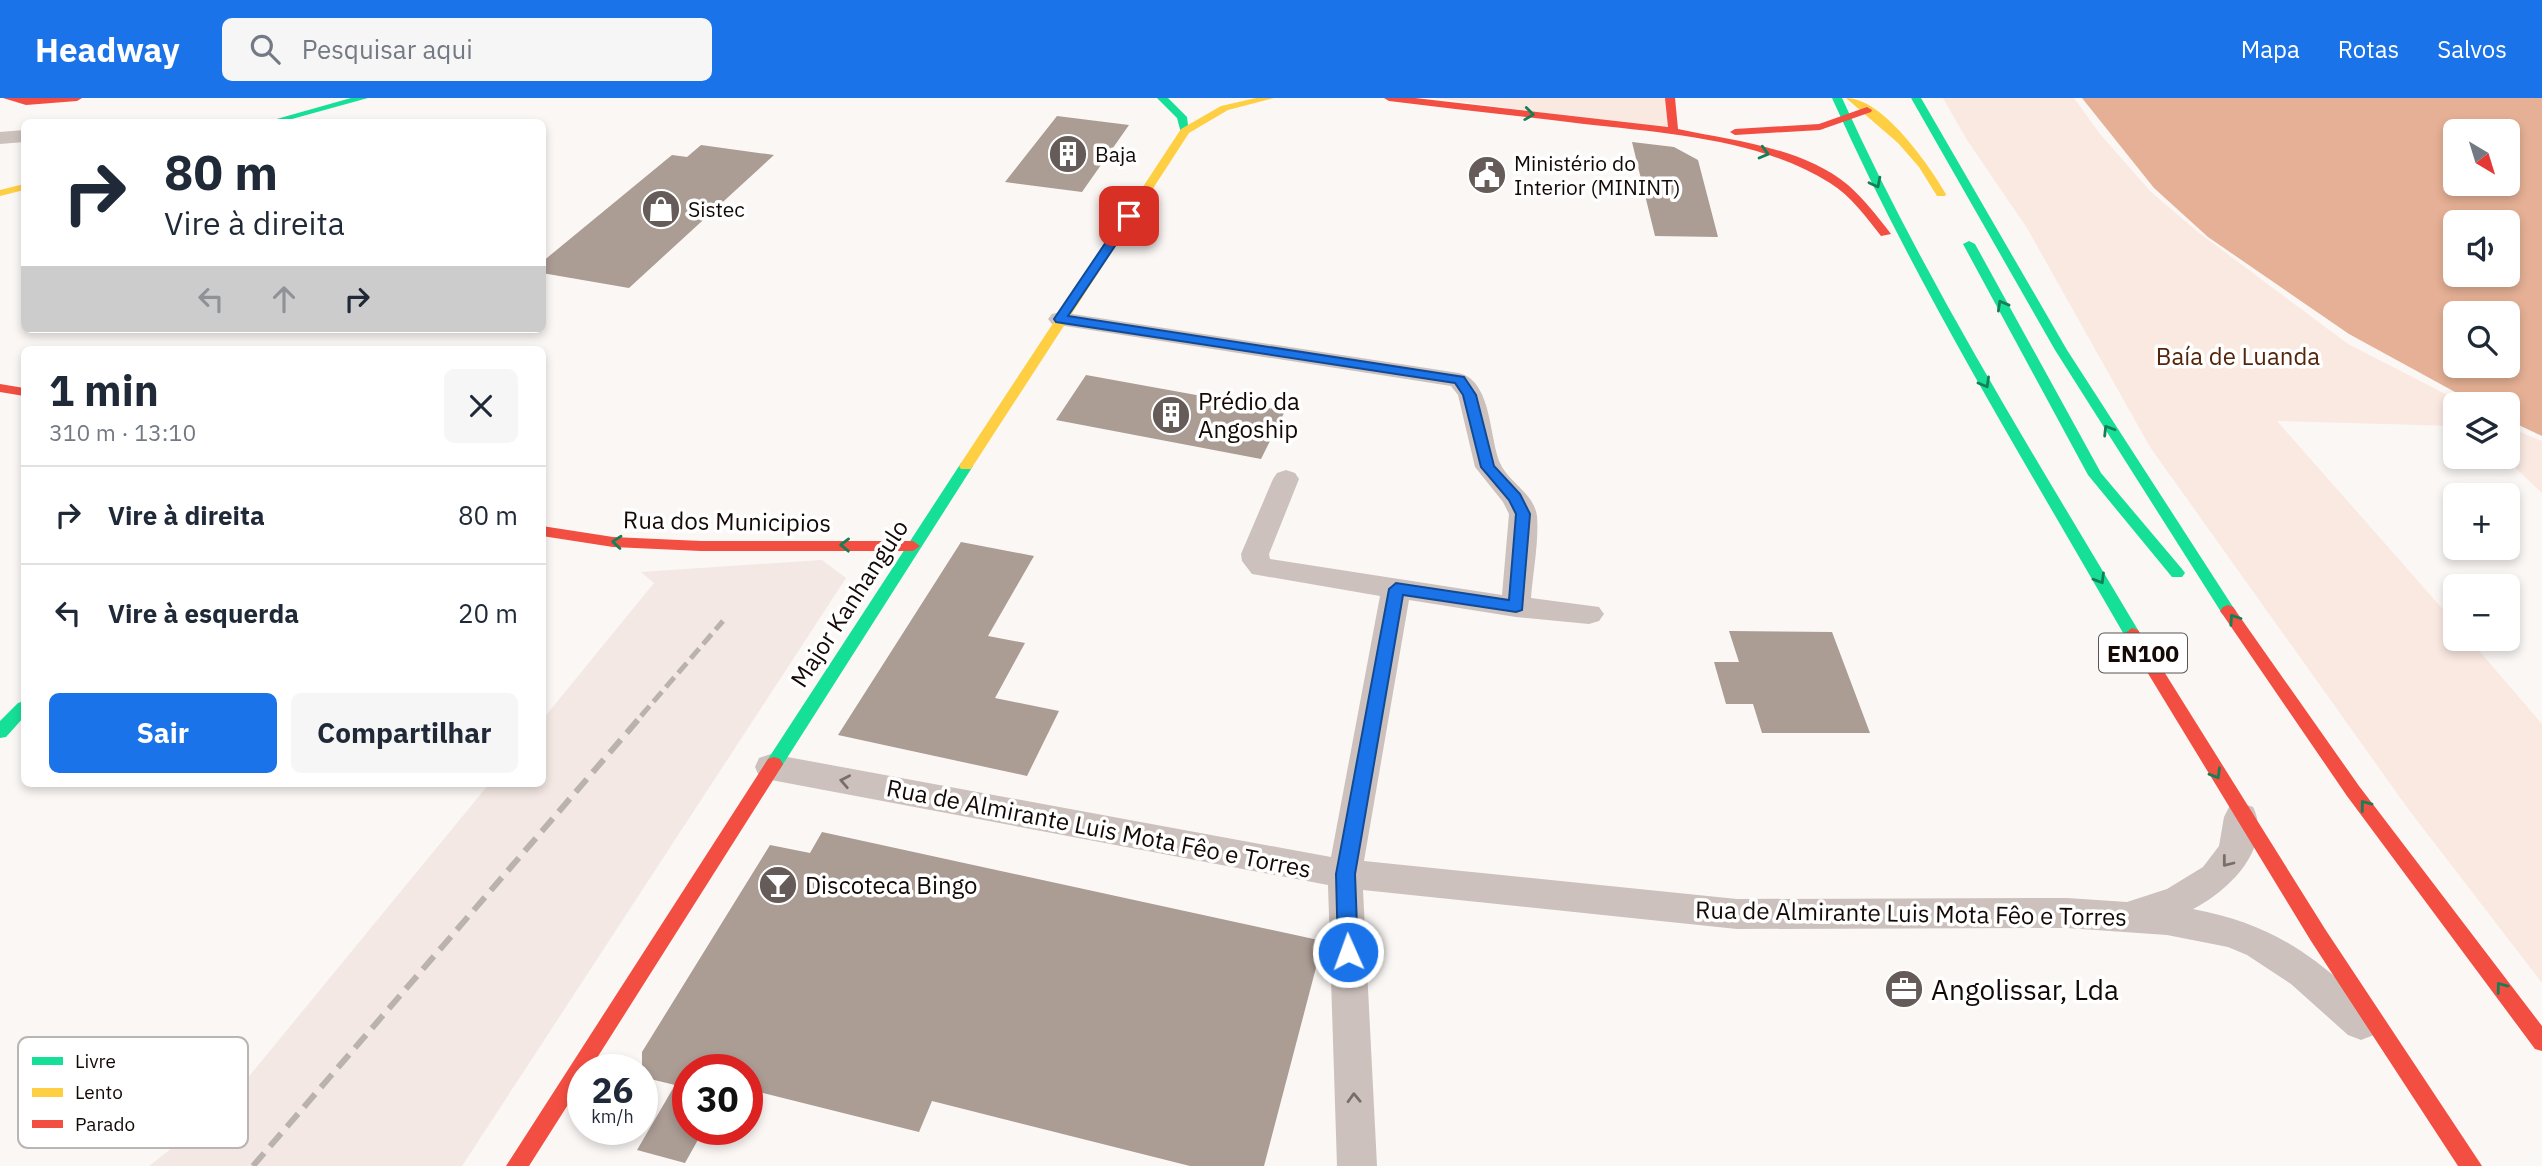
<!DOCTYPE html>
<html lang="pt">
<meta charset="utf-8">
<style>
body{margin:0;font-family:"IBM Plex Sans",sans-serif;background:#f6f6f7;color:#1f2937;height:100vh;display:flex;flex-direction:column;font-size:26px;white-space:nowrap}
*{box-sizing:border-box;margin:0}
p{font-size:23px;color:#747a83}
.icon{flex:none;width:38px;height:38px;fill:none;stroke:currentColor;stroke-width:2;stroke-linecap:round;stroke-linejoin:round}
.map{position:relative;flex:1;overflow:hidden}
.sheet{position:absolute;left:21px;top:248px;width:525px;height:441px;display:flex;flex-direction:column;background:#fff;border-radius:10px;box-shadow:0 4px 10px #0003}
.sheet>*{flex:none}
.banner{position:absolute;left:21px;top:21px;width:525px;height:214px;border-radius:10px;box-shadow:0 4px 10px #0003;background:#fff;color:#1f2937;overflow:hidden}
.needle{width:46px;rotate:142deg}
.controls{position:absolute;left:2443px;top:21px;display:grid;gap:14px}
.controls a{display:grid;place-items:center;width:77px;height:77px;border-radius:10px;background:#fff;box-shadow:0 4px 10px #0003;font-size:35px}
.speed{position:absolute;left:567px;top:956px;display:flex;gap:14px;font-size:35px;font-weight:700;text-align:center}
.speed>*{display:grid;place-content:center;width:91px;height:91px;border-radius:50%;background:#fff;box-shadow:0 4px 10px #0003;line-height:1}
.speed small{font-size:18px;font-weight:400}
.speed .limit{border:10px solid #d22;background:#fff;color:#111}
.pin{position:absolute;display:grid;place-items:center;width:60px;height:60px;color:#fff;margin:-30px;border-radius:14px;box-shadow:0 4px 10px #0006}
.me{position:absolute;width:77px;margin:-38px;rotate:358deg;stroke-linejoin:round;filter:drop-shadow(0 0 5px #0008)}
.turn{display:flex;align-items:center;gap:24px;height:147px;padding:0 28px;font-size:32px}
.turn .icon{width:91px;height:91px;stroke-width:2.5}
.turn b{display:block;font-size:49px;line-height:60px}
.lanes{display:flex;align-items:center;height:66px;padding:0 28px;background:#0003;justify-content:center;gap:35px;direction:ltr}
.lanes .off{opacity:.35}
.round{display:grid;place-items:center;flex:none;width:74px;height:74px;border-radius:10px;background:#f6f6f7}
.head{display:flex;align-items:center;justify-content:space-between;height:119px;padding:0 28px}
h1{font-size:42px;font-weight:700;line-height:52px}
.cta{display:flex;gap:14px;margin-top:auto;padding:14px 28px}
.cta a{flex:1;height:80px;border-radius:10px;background:#1a73e8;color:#fff;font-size:28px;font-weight:700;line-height:80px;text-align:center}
.cta a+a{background:#f6f6f7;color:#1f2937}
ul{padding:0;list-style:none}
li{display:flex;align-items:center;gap:21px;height:98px;padding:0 28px;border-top:2px solid #e0e1e3}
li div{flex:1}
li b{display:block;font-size:26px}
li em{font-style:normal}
header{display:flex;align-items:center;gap:42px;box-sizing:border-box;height:98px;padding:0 35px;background:#1a73e8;color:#fff}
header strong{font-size:33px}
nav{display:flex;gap:38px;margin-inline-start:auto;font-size:24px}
.search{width:490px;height:63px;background:#f6f6f7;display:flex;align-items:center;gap:18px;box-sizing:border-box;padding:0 24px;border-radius:10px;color:#747a83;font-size:26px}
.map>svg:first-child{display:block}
.built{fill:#f3e8e3}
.green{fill:#fae9e1}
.water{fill:#e5b095;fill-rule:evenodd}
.building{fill:#ab9c94}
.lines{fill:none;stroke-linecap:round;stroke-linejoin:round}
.street{fill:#ccc1bc;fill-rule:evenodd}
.fast{fill:#16e098;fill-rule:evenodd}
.slow{fill:#ffcf43;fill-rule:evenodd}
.jam{fill:#f24e42;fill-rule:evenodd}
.rail-far1{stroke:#bab2ae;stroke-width:5;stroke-dasharray:13 6;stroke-linecap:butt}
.rail{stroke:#bab2ae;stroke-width:6;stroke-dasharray:17 9;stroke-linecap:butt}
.oneway{stroke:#157f56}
.oneway2{stroke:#796e6a}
.route{fill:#1a73e8;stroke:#114b97;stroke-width:2}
.labels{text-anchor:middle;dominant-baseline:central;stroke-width:7;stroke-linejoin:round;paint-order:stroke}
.far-poi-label{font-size:21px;fill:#140905;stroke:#fff;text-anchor:start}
.shield{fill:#fff;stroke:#5a5350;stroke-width:2}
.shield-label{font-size:23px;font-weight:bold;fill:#140905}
.park-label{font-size:24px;fill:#56260b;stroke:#fff}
.poi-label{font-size:24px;fill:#140905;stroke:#fff;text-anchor:start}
.street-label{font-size:24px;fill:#140905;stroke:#fff}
.near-poi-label{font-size:28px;fill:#140905;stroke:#fff;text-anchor:start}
.key{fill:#fff;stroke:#b8b5b4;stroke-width:2}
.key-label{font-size:19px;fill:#140905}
</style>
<header>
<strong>Headway</strong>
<div class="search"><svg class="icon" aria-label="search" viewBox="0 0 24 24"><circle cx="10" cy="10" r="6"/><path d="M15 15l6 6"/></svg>Pesquisar aqui</div>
<nav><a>Mapa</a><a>Rotas</a><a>Salvos</a></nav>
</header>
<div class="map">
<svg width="2542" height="1068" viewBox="0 0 2542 1068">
<rect width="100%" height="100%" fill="#fbf7f5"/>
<path class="built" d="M 822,462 L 846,480 L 462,1068 L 149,1068 L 223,1010 L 489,686 L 542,686 L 543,621 L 654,485 L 641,474 Z"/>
<path class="green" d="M 1435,0 L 1670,0 L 1673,33 Z
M 1943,0 L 2074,0 L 2100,36 L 2151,94 L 2198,134 L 2348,246 L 2465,306 L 2455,306 L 2455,328 L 2277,323 L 2455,525 L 2455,541 L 2469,541 L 2542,626 L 2542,885 L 2409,712 L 2150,349 L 2027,130 L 1967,42 Z
M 2508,329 L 2542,343 L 2542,395 L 2504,359 L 2508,359 Z"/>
<path class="water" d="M 2082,0 L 2542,0 L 2542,338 L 2508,322 L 2508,306 L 2477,306 L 2349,236 L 2208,139 L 2154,90 ZM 2455,33 L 2508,33 L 2508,86 L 2455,86 ZM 2508,124 L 2508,177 L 2455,177 L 2455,124 ZM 2508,215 L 2508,268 L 2455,268 L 2455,215 Z"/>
<path class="building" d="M 1057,18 L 1129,27 L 1082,94 L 1005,84 Z
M 1632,44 L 1674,49 L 1698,62 L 1718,139 L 1655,138 Z
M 701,47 L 774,57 L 629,190 L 542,175 L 542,164 L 672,57 L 687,59 Z
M 1086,277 L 1285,313 L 1261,361 L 1056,322 Z
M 961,444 L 1034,458 L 988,538 L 1025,545 L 995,600 L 1059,613 L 1027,678 L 838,637 Z
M 1729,533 L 1832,534 L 1870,635 L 1762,635 L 1753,606 L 1726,606 L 1714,564 L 1739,564 Z
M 822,734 L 1323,843 L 1264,1068 L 1190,1068 L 932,1003 L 919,1034 L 747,991 L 747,971 L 688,971 L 688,1031 L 704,1031 L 685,1065 L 637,1052 L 675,987 L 642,979 L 642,954 L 770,747 L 810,755 Z"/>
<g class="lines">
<path class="street" d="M 24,32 L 24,44 L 0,46 L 0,34 Z
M 1060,214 L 1459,275 C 1492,283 1489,339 1500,365 C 1508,384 1534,395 1537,418 C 1539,444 1533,474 1531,500 L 1599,509 L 1604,516 L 1599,523 L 1589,526 L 1516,519 L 1409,502 L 1364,763 L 1737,801 L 2067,800 L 2127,804 L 2167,791 L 2203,769 L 2219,748 L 2224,719 L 2229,709 L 2241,705 L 2253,709 C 2274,750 2226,795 2193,811 C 2259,824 2297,845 2347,889 C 2360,900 2373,909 2380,925 L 2374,937 L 2361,942 L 2348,937 L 2291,886 L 2247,857 L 2228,849 L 2167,837 L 2067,830 L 1737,831 L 1363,792 L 1377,1068 L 1337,1068 L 1328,787 L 771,682 L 759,678 L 755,669 L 759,660 L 771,656 L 1331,759 L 1380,498 L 1252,476 L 1242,463 L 1241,456 L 1273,381 L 1277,375 L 1286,372 L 1295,375 L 1299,381 L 1269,456 L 1270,461 L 1502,497 L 1509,416 L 1503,404 L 1475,369 L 1458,297 L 1451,288 L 1052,226 L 1048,221 L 1052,216 Z"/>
<path class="fast" d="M 351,0 L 368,0 L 281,24 L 266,24 Z
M 1157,0 L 1168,0 L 1187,19 L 1189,35 L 1181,35 L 1177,20 Z
M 1832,0 L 1842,0 C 1926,185 2034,357 2138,532 L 2140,536 L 2138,540 L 2126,540 C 2024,362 1916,188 1832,0 Z
M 1911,0 L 1921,0 L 2067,252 L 2233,509 L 2236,513 L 2233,517 L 2223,517 L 2055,252 Z
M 1969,143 L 1975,146 L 2101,375 L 2182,471 L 2185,475 L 2182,479 L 2172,479 L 2088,377 L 1963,146 Z
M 966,364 L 973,368 L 780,671 L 774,673 L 768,671 L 765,666 L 768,661 L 961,365 Z
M 24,603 L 24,619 L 6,639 L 0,640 L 0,623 L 18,605 Z"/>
<path class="slow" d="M 1256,0 L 1274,0 L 1228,12 L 1189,35 L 971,371 L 961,371 L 959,368 L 1181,31 L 1221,8 Z
M 1846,0 C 1883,0 1929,67 1946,96 L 1945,98 L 1937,98 L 1919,69 L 1898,45 Z
M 24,86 L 24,92 L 0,98 L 0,92 Z"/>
<path class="jam" d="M 3,0 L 82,0 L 77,3 L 26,7 Z
M 1384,0 L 1415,0 L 1668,29 L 1665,0 L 1675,0 L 1678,31 C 1734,43 1802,49 1848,87 C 1864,101 1878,119 1891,136 L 1881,138 C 1866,119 1851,98 1830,85 C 1761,41 1664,35 1584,26 C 1519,18 1454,11 1389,3 Z
M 1867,9 L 1872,12 L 1871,14 L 1820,32 L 1735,37 L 1730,34 L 1735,31 L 1819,26 Z
M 0,286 L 24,290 L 24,298 L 0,294 Z
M 542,428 L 613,439 L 701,443 L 913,443 L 920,448 L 913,453 L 701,453 L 613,449 L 542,438 Z
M 2228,507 L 2233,509 L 2359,688 L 2542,928 L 2542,953 L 2535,951 L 2347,698 L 2223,517 L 2220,513 L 2223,509 Z
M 2132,530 L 2138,532 L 2325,831 L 2482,1068 L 2458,1068 L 2311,843 L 2124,536 Z
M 774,659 L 780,661 L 783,666 L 780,671 L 590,971 L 583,971 L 583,983 L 529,1068 L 506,1068 L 768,661 Z"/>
<path class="rail-far1" d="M 641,618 L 723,523"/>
<path class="rail" d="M 253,1068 L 643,616"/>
</g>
<defs><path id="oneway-chevron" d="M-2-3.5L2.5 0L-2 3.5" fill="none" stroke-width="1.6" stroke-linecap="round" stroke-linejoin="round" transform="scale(1.75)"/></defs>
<g class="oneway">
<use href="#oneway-chevron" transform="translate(1529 16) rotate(7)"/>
<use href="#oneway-chevron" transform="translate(1764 55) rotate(15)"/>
<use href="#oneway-chevron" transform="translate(1876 85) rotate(63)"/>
<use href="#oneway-chevron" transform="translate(2002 207) rotate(-119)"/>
<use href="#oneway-chevron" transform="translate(1985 285) rotate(60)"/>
<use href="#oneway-chevron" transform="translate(2108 332) rotate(-122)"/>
<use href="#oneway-chevron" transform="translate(617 444) rotate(-175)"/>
<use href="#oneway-chevron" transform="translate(845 447) rotate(-179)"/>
<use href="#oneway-chevron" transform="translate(2100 481) rotate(59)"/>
<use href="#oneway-chevron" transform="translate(2234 521) rotate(-124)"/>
<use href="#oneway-chevron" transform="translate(2216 676) rotate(59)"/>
<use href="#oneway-chevron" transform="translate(2365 707) rotate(-127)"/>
<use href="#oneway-chevron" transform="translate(2501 889) rotate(-127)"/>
</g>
<g class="oneway2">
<use href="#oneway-chevron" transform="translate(845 683) rotate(-169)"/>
<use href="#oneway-chevron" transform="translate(2227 764) rotate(128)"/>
<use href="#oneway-chevron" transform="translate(1354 1000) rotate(-92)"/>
</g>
<path class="route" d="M 1129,115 L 1135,118 L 1068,218 L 1464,279 L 1476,297 L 1494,368 L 1520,396 L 1530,416 L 1522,512 L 1516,514 L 1403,497 L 1355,776 L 1358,854 L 1355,860 L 1348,862 L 1341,860 L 1338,854 L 1336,776 L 1389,491 L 1396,485 L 1509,502 L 1516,416 L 1509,402 L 1481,369 L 1463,297 L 1455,285 L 1056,224 L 1054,221 L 1125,116 Z"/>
<defs>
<g id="building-disc" transform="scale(2.0125)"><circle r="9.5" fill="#655c59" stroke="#fff"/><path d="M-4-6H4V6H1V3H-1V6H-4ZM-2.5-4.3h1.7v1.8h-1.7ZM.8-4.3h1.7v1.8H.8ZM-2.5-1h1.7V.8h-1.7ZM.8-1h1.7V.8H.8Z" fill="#fff"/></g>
<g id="civic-disc" transform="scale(2.0125)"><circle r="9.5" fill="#655c59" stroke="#fff"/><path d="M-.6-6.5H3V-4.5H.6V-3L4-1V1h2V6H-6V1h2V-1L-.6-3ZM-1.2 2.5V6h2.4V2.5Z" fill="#fff"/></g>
<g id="shop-disc" transform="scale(2.0125)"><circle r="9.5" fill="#655c59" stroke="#fff"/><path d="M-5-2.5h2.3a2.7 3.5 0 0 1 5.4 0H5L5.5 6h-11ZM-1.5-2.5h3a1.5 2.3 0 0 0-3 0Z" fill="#fff"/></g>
<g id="bar-disc" transform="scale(2.0125)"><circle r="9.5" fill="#655c59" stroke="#fff"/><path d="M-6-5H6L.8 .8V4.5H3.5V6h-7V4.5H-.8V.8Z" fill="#fff"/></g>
<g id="office-disc" transform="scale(2.0125)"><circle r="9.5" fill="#655c59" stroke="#fff"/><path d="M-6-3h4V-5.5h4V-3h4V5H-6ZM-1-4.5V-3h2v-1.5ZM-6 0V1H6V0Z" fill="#fff"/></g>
</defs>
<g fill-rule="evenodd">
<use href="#building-disc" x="1068" y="56"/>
<use href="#civic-disc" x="1487" y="77"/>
<use href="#shop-disc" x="661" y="111"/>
<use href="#building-disc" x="1171" y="317"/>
<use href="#bar-disc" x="778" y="787"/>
<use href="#office-disc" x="1904" y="891"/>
</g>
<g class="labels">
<g class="far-poi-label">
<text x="1095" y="56">Baja</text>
<text x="1514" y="65">Ministério do<tspan x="1514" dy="24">Interior (MININT)</tspan></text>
<text x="688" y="111">Sistec</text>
</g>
<rect class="shield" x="2099" y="535.5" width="88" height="39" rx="5"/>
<g class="shield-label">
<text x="2143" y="555">EN100</text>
</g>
<g class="park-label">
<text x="2238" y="258">Baía de Luanda</text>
</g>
<g class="poi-label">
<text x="1198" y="303">Prédio da<tspan x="1198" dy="28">Angoship</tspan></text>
<text x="805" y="787">Discoteca Bingo</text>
</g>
<g class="street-label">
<text transform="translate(727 423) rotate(1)">Rua dos Municipios</text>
<text transform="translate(849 505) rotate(-57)">Major Kanhangulo</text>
<text transform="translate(1099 730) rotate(11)">Rua de Almirante Luis Mota Fêo e Torres</text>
<text transform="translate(1911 815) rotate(1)">Rua de Almirante Luis Mota Fêo e Torres</text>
</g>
<g class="near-poi-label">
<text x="1931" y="891">Angolissar, Lda</text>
</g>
</g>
<rect x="18" y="939" width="230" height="111" rx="10" class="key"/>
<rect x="32" y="959" width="31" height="8" fill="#16e098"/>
<rect x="32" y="990" width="31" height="9" fill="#ffcf43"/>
<rect x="32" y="1022" width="31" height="8" fill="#f24e42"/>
<g class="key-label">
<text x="75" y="970">Livre</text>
<text x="75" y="1001">Lento</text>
<text x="75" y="1033">Parado</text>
</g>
</svg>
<div class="controls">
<a><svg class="needle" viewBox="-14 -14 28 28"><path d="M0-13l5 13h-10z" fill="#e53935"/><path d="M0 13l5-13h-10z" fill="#747a83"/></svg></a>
<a><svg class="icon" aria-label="sound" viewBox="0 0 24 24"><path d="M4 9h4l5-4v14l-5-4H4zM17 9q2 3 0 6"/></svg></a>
<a><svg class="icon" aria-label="search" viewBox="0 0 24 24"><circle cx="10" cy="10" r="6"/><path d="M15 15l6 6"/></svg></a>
<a><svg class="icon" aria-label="layers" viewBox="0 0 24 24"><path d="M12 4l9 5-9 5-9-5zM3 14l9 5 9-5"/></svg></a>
<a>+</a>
<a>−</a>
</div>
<div class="speed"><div>26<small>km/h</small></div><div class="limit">30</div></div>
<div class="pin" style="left:1129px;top:118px;background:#d93025"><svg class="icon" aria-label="arrive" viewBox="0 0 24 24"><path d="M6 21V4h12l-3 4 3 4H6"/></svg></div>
<svg class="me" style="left:1348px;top:854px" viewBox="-20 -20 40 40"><circle r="17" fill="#1a73e8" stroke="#fff" stroke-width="3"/><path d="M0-11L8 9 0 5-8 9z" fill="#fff"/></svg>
<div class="banner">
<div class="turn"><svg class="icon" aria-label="right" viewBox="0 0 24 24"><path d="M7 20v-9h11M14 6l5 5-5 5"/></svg><div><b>80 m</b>Vire à direita</div></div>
<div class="lanes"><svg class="icon off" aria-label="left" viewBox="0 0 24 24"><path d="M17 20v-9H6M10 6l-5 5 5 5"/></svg><svg class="icon off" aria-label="ahead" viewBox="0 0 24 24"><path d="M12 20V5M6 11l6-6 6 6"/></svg><svg class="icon" aria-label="right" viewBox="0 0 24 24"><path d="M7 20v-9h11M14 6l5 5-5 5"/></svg></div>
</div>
<section class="sheet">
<div class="head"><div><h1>1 min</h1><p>310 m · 13:10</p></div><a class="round"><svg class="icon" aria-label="close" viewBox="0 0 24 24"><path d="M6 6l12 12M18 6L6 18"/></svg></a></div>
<ul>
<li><svg class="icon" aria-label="right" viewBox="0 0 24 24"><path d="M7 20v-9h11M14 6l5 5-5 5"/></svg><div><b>Vire à direita</b></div><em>80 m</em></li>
<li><svg class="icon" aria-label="left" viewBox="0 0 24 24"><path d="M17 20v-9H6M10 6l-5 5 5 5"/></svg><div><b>Vire à esquerda</b></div><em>20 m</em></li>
</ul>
<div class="cta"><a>Sair</a><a>Compartilhar</a></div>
</section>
</div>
